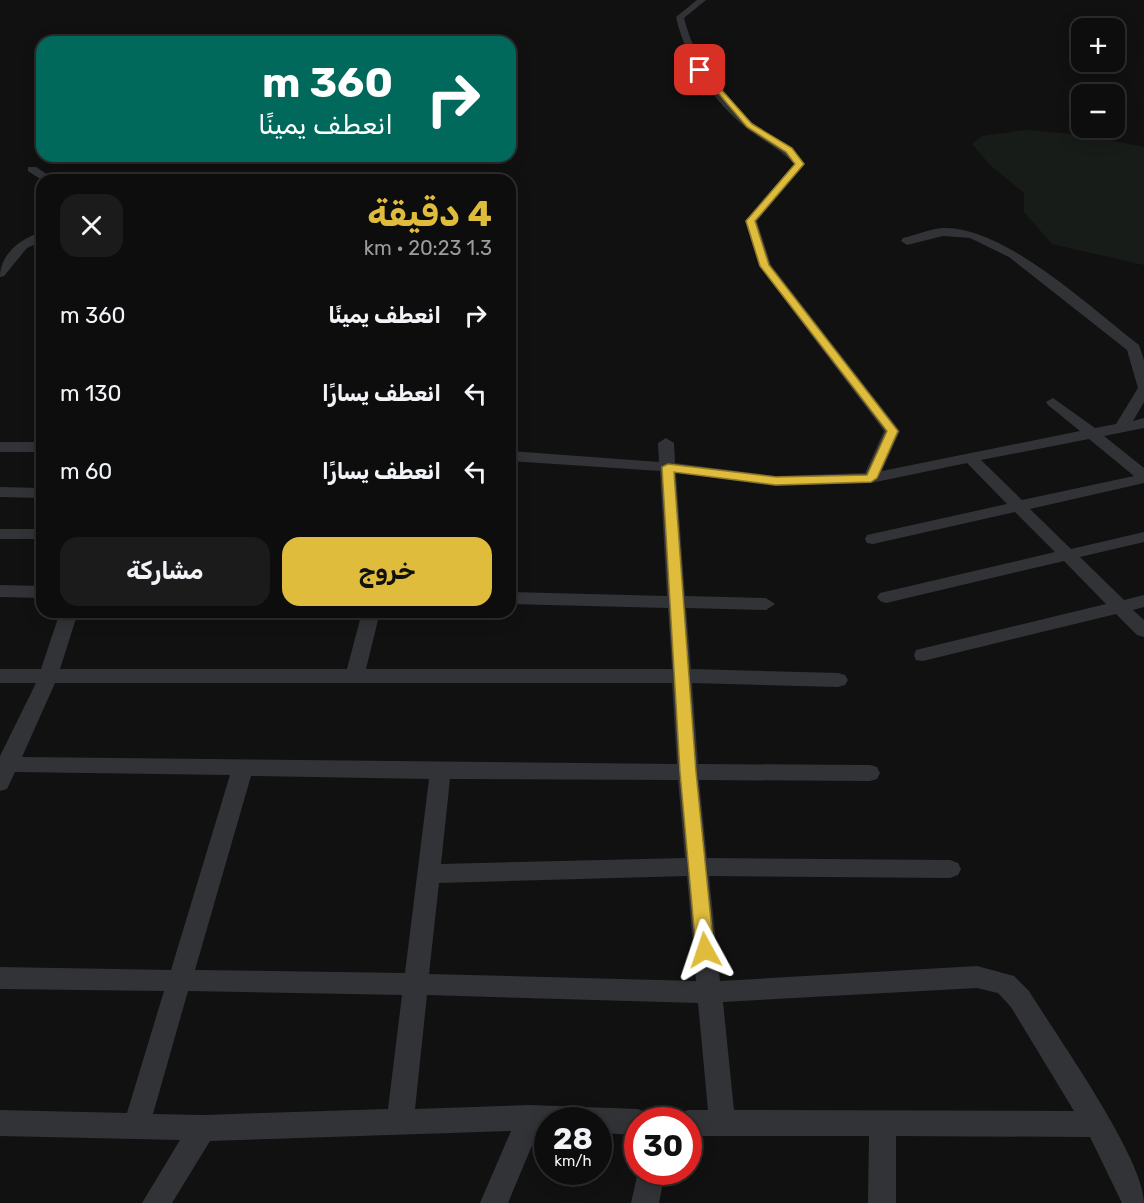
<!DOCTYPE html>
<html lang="ar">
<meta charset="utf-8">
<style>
body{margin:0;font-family:Rubik,Cairo,sans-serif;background:#1b1b1c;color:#f1f3f6;direction:rtl;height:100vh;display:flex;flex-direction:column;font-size:22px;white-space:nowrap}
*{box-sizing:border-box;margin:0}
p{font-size:20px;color:#9a9c9e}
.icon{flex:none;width:33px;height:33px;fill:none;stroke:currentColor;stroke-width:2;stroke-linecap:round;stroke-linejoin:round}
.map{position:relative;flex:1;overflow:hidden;direction:ltr}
.details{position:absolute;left:36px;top:174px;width:480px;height:444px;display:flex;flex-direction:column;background:#0d0d0e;border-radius:18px;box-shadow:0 3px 15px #0003,0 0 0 2px #2d2d2e;direction:rtl}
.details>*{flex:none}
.top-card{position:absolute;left:36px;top:36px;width:480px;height:126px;border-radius:18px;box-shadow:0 3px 15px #0003,0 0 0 2px #2d2d2e;direction:rtl;background:#00695c;color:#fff;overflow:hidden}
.tools{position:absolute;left:1071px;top:18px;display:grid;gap:12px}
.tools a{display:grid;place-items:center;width:54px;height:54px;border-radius:12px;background:#0d0d0e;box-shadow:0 3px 15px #0003,0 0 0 2px #2d2d2e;font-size:30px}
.speed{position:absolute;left:534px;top:1107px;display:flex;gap:12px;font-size:30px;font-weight:700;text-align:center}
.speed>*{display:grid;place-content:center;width:78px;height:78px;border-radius:50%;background:#0d0d0e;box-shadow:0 3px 15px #0003,0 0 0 2px #2d2d2e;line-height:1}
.speed small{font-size:15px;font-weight:400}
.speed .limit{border:9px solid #d22;background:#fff;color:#111}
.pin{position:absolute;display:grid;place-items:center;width:51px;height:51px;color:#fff;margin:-26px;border-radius:12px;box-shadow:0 3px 9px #0006}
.me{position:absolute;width:66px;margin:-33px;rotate:355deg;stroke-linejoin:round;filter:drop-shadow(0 0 4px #0008)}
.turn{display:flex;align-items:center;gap:21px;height:126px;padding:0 24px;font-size:27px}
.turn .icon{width:78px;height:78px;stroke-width:2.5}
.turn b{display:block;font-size:42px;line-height:51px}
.round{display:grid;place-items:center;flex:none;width:63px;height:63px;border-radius:18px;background:#1b1b1c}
.overview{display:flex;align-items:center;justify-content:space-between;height:102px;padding:0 24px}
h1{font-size:36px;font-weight:700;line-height:45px;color:#dfbc3c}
.primary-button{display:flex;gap:12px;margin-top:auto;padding:12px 24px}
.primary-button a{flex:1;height:69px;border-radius:18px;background:#dfbc3c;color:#111;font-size:24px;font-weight:700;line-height:69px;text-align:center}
.primary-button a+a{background:#1b1b1c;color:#f1f3f6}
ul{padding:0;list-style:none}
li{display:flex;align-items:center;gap:18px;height:78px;padding:0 24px}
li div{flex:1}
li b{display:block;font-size:22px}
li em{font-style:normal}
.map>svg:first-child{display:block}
.green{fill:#181c19}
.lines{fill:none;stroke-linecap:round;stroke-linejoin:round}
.minor{fill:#323337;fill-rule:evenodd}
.route{fill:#dfbc3c;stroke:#917a27;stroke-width:1.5}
</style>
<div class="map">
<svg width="1144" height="1203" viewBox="0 0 1144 1203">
<rect width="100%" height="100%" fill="#111112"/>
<path class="green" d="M 1026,130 L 1084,135 L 1144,147 L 1144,265 L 1052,244 L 1024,212 L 1024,193 L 990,165 L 972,144 L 982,136 Z"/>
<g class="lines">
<path class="minor" d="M 697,0 L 706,0 L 684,18 C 695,61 722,100 758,127 C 774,140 793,147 805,164 L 757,221 L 771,265 L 900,431 L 882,471 L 1080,431 L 1048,405 L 1046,402 L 1053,398 L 1095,428 L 1116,424 L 1138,388 L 1127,350 L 1009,257 L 970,238 L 943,236 L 907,245 L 901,241 L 903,238 C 916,235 930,229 943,228 C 1003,225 1092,309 1139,345 L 1144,360 L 1144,402 L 1133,421 L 1144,418 L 1144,428 L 1104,436 L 1144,468 L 1144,483 L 1030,509 L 1071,549 L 1144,532 L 1144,542 L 1080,557 L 1124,600 L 1144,595 L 1144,607 L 1133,610 L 1144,620 L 1144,637 L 1137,635 L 1116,614 L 923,661 L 916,660 L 914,655 L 916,650 L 1106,604 L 1064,561 L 886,603 L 880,601 L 877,597 L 880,593 L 1055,552 L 1015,512 L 873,544 L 867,543 L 865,539 L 867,535 L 1007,504 L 967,463 L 871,483 L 775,486 L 676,473 L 685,596 L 766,598 L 775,604 L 766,610 L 686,608 L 691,669 L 838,673 L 845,675 L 848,680 L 845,685 L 838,687 L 692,683 L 698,764 L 870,765 L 877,767 L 880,773 L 877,779 L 870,781 L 699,780 L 707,858 L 950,860 L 958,863 L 961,869 L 958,875 L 950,878 L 709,876 L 720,981 L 977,966 L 1014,976 L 1029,991 C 1056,1035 1144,1158 1144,1203 L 1122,1203 L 1090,1137 L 896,1136 L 896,1203 L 868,1203 L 869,1136 L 688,1136 L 688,1120 L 676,1120 L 679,1114 L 688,1110 L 708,1110 L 698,1003 L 427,995 L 415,1109 L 530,1105 L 638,1109 L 647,1113 L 651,1120 L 638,1120 L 638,1135 L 598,1133 L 598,1120 L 548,1120 L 548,1131 L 538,1131 L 508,1203 L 480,1203 L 511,1131 L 210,1141 L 172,1203 L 142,1203 L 180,1140 L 0,1136 L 0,1110 L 127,1113 L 164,991 L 0,989 L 0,967 L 171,970 L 230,775 L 15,772 L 7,789 L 0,791 L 0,756 L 36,683 L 0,683 L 0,669 L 41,669 L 60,612 L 78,612 L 60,669 L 347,669 L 362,612 L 380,612 L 366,669 L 672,669 L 668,608 L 510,604 L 510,592 L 667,596 L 660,471 L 510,461 L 510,451 L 659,462 L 658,443 L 666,438 L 674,443 L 675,463 L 775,476 L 865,473 L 884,431 L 759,266 L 745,221 L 794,164 C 782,150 765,142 750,131 C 714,103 686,61 676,17 ZM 1089,439 L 1134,476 L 1022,500 L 981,460 ZM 55,683 L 672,683 L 677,764 L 22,757 ZM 251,776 L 429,779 L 405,973 L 195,970 ZM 450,779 L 678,780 L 685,858 L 441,864 ZM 687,876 L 696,981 L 429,974 L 439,883 ZM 977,988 L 998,993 L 1011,1007 L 1074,1111 L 734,1110 L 723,1002 ZM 188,991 L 402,995 L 388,1109 L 203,1115 L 153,1114 Z
M 28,167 L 36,167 L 56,180 L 42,180 L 28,171 Z
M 42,232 L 42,241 L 27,248 L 4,276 L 0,277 C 0,254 21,238 42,232 Z
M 0,442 L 42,442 L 42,452 L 0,452 Z
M 0,487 L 42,488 L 42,498 L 0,497 Z
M 0,529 L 42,529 L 42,539 L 0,539 Z
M 0,585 L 42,586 L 42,598 L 0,597 Z
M 638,1172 L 665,1172 L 659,1203 L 631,1203 Z"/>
</g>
<path class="route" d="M 698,69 L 703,69 L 752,124 L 792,148 L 804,164 L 755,221 L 769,265 L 898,431 L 877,478 L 871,482 L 776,485 L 674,472 L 696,772 L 714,950 L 712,956 L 705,958 L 699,956 L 696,950 L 680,772 L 662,467 L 668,464 L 776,477 L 867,475 L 887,431 L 760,266 L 746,221 L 795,164 L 786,152 L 747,127 Z"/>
</svg>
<div class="tools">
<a>+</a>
<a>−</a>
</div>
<div class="speed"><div>28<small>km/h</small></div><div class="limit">30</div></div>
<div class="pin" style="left:700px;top:70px;background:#d93025"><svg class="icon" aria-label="arrive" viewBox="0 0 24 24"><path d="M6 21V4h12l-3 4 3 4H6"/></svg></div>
<svg class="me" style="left:705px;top:950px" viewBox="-20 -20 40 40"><path d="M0-17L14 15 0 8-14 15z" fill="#dfbc3c" stroke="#fff" stroke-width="4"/></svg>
<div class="top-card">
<div class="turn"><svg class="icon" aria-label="right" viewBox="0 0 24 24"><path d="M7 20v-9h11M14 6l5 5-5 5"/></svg><div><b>360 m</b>انعطف يمينًا</div></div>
</div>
<section class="details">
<div class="overview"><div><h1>4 دقيقة</h1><p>1.3 km · 20:23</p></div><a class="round"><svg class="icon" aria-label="close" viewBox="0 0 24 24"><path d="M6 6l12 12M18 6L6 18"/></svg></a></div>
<ul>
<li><svg class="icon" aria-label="right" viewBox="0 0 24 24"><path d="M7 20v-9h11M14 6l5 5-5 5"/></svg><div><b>انعطف يمينًا</b></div><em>360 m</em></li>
<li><svg class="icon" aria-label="left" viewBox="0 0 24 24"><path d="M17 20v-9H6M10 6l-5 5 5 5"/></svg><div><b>انعطف يسارًا</b></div><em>130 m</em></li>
<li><svg class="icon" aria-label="left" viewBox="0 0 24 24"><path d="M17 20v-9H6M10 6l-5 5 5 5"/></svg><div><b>انعطف يسارًا</b></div><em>60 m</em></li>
</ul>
<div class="primary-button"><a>خروج</a><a>مشاركة</a></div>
</section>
</div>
